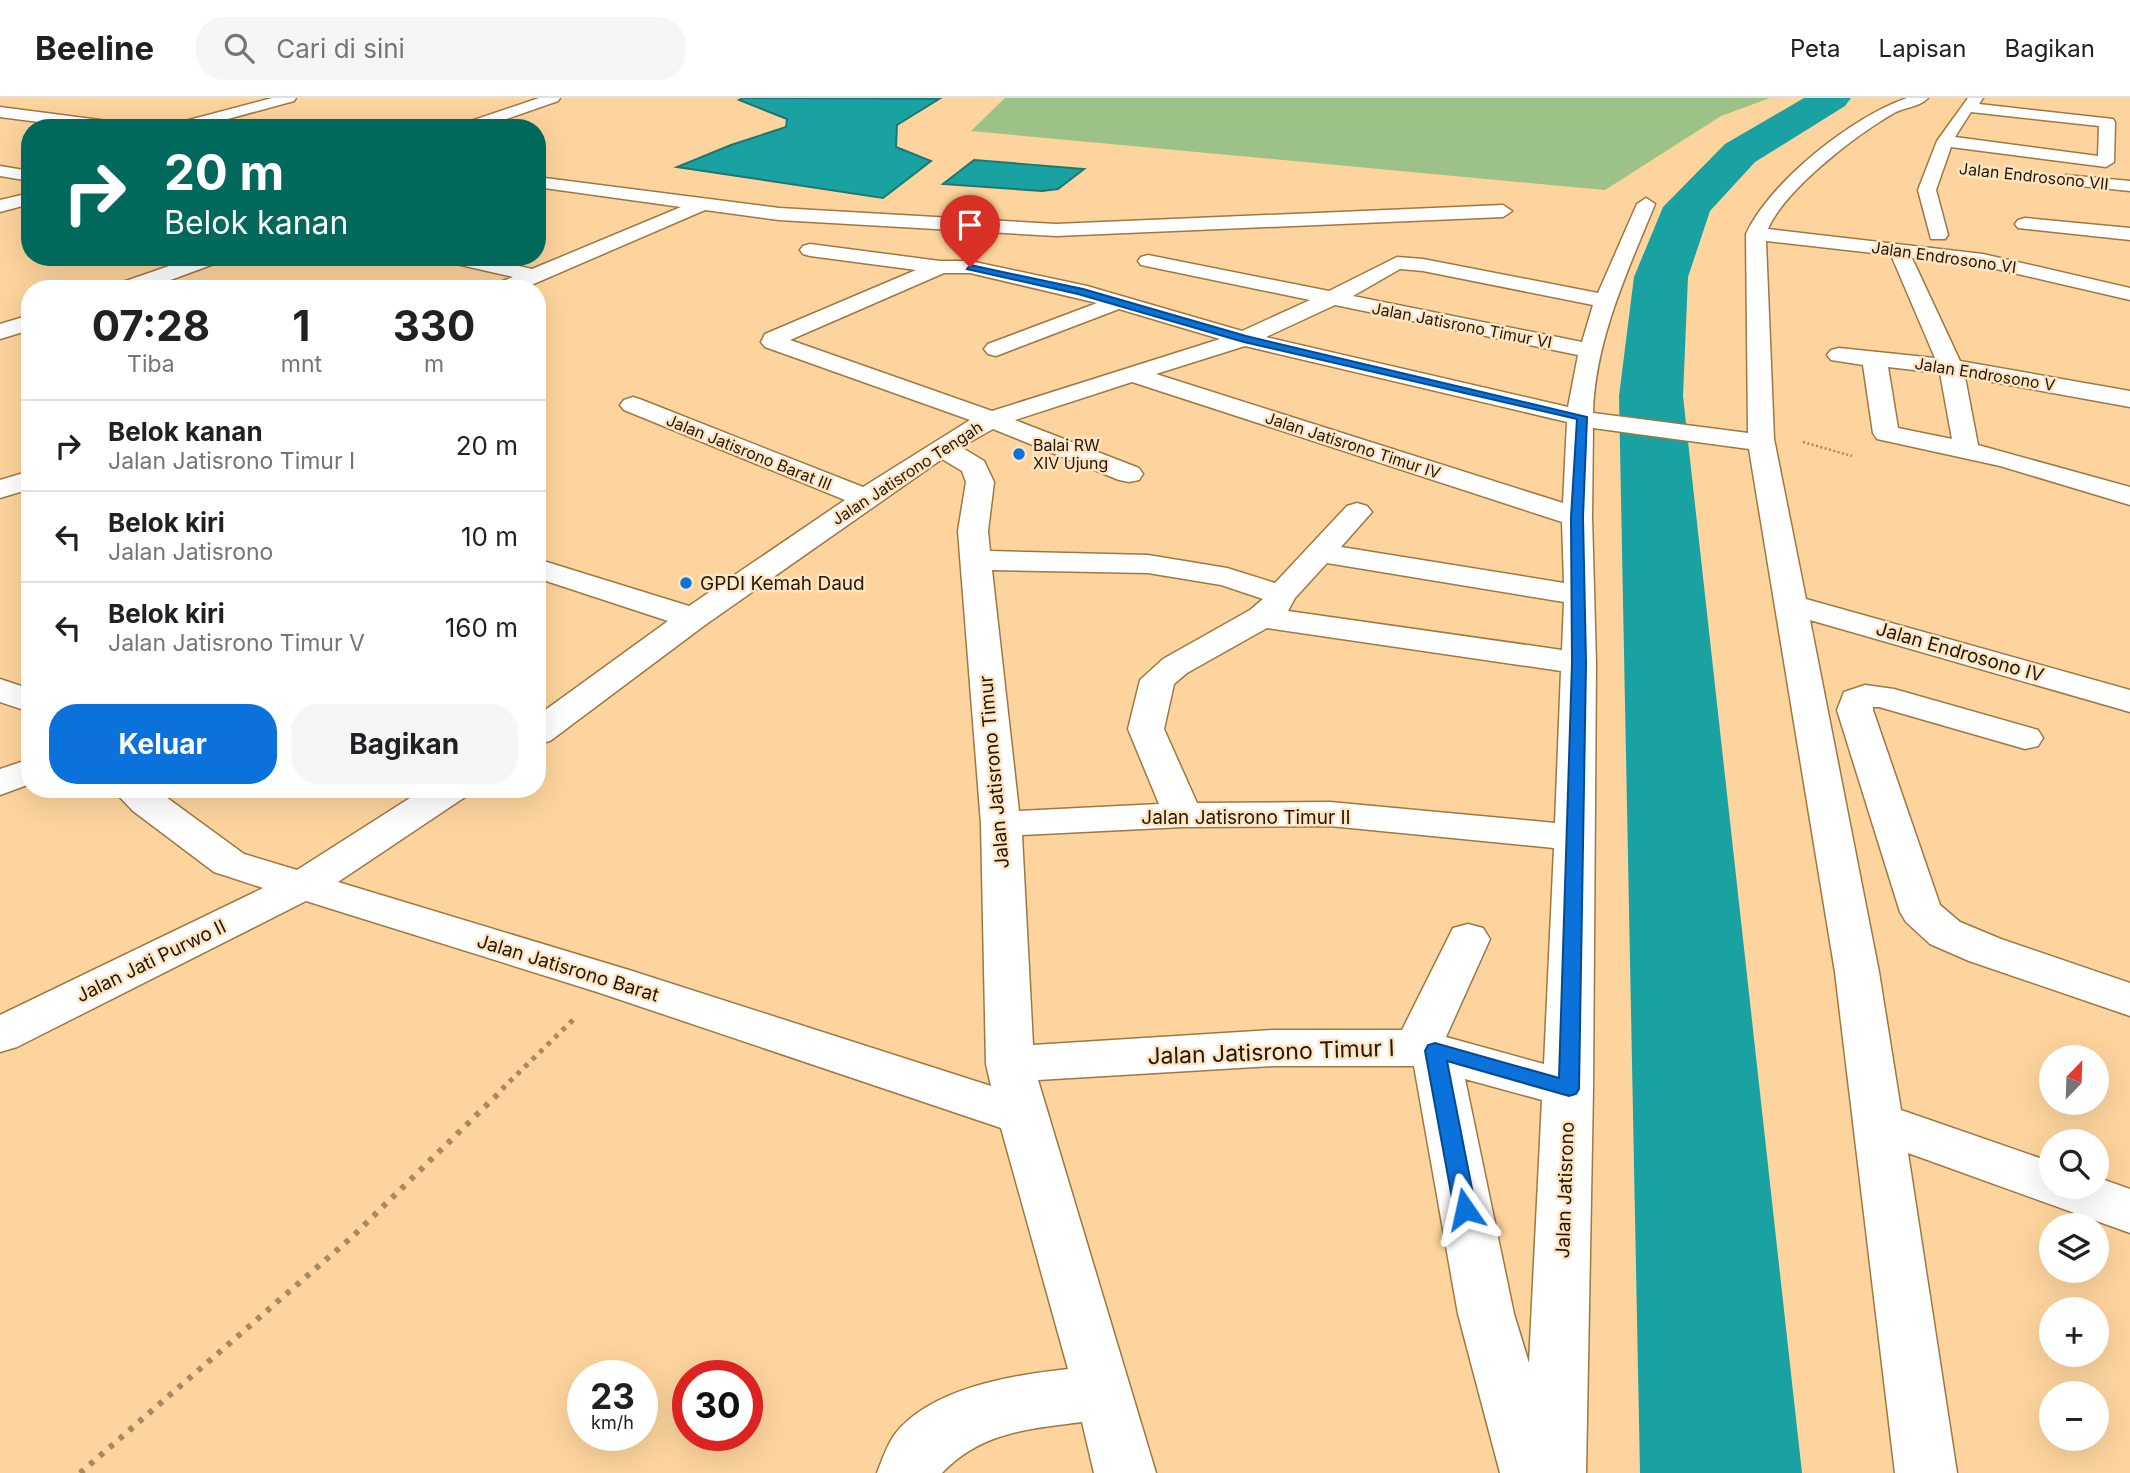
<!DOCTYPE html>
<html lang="id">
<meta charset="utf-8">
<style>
body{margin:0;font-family:Inter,sans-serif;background:#f6f6f6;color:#202124;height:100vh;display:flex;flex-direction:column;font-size:26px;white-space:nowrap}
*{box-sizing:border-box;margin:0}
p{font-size:23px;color:#757577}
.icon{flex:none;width:38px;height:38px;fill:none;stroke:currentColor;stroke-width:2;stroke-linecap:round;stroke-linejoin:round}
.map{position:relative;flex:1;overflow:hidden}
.details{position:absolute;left:21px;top:182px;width:525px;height:518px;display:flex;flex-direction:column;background:#fff;border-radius:28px;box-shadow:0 7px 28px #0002}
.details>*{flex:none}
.banner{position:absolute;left:21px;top:21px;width:525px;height:147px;border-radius:28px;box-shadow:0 7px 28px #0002;background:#00695c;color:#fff;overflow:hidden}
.needle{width:46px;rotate:23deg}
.controls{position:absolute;left:2039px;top:947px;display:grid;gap:14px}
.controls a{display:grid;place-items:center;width:70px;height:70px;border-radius:50%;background:#fff;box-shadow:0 7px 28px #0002;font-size:35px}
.speed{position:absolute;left:567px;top:1262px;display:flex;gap:14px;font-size:35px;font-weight:700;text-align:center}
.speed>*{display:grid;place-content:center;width:91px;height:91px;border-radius:50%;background:#fff;box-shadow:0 7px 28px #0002;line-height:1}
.speed small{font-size:18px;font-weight:400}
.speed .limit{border:10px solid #d22;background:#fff;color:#111}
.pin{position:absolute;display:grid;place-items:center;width:60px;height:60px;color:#fff;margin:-72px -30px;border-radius:50% 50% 50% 0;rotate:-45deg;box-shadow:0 0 7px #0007}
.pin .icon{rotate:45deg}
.me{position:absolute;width:77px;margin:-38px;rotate:349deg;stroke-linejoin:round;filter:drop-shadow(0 0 5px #0008)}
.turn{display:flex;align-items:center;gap:24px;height:147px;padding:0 28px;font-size:32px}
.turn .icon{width:91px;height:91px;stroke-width:2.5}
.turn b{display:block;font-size:49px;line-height:60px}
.eta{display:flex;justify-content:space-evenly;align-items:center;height:119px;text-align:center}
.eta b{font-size:42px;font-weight:700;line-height:49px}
.primary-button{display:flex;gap:14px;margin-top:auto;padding:14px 28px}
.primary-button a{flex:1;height:80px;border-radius:28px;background:#0a72da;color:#fff;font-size:28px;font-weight:700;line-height:80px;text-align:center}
.primary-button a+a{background:#f6f6f6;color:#202124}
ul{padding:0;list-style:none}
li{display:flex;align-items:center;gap:21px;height:91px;padding:0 28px;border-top:2px solid #e0e0e0}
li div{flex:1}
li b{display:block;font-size:26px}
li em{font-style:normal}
header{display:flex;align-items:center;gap:42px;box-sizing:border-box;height:98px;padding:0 35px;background:#fff;border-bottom:2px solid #e0e0e0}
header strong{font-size:33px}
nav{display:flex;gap:38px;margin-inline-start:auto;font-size:24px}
.search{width:490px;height:63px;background:#f6f6f6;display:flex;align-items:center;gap:18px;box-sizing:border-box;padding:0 24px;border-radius:28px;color:#757577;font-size:26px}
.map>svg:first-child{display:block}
.green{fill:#9cc288}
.water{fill:#1aa1a2;stroke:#1d7872;stroke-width:2}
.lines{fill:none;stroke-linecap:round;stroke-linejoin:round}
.river{fill:#1aa1a2;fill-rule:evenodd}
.minor-casing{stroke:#9d7843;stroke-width:3}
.path-far2{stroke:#a88960;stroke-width:2.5;stroke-dasharray:2 2.5;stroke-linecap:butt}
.path-far1{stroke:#a88960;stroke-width:5;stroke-dasharray:4.5 6;stroke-linecap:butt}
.path{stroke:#a88960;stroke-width:6;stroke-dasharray:5 8;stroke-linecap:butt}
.minor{fill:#fff;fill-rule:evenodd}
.route{fill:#0a72da;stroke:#064a8e;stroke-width:2}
.poi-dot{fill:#0a72da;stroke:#fde5c4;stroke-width:2.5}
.labels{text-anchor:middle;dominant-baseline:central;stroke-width:5;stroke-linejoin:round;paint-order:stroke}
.far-street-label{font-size:16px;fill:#251702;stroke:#fde5c4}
.far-poi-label{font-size:16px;fill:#251702;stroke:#fde5c4;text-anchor:start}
.poi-label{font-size:19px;fill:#251702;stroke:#fde5c4;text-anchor:start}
.street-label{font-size:19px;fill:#251702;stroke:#fde5c4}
.near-street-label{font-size:23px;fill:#251702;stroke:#fde5c4}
</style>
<header>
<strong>Beeline</strong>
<div class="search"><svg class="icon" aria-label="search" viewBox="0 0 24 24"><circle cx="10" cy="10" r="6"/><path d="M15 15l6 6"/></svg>Cari di sini</div>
<nav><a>Peta</a><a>Lapisan</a><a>Bagikan</a></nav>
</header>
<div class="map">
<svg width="2130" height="1375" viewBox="0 0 2130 1375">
<rect width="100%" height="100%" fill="#fdd49d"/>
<path class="green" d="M 1005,0 L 1770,0 L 1721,18 L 1605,92 L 971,33 Z"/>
<path class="water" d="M 743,0 L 939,1 L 897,27 L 896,49 L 931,63 L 883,100 L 677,69 L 731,47 L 786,29 L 787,21 L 739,2 Z
M 974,62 L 1084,71 L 1058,91 L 1042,93 L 943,86 Z"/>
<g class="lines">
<path class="river" d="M 1804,0 L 1851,0 L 1845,8 L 1755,64 L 1710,113 L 1688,179 L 1683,298 L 1802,1375 L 1640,1375 L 1619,298 L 1634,179 L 1663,109 L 1725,46 Z"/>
<g class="minor-casing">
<path id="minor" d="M 272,0 L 296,0 L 294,3 L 195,30 L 168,30 L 170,27 Z
M 539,0 L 560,0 L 558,3 L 481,30 L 457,30 L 459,27 Z
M 1907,0 L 1928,0 C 1920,9 1905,9 1894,15 C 1856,37 1785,91 1768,131 L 1983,156 L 2130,190 L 2130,202 L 1983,168 L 1912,160 L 1960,263 L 2130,293 L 2130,309 L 1965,279 L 1978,347 L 2130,389 L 2130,407 L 2000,368 L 1877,341 L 1873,335 L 1863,267 L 1831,262 L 1827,257 L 1831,252 L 1839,250 L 1935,260 L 1891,157 L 1766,143 L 1774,341 L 1806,501 L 2130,592 L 2130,614 L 1810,522 L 1879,874 L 1901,1012 L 2051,1064 L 2051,1088 L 2096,1088 L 2096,1079 L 2130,1091 L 2130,1135 L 1908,1055 L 1957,1375 L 1895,1375 L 1835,874 L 1749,351 L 1593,330 L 1592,419 L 1596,565 L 1593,991 L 1586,1375 L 1500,1375 L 1458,1216 L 1414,968 L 1274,968 L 1038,982 L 1156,1375 L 1094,1375 L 1082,1324 C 1028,1331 981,1334 942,1375 L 877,1375 C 882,1362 887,1347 895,1336 C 931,1290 1013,1277 1068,1271 L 1001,1030 L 597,894 L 306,803 L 17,949 L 0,954 L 0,917 L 263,790 L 214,774 L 133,713 L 112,691 L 155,691 L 244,756 L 297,772 L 424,691 L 470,691 L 465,699 L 338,784 L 629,872 L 991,988 L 986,966 L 981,726 L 958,433 L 966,384 L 962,373 L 942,361 L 705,527 L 550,643 L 537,646 L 537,618 L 668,523 L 537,480 L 537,461 L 689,508 L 845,402 L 624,312 L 620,307 L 624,302 L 633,299 L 642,302 L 863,389 L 970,322 L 765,249 L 761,244 L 765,236 L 916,172 L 810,158 L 803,156 L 800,152 L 803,148 L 810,146 L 940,163 L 970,163 L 1087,188 L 1242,233 L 1310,202 L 1141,167 L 1138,163 L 1141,159 L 1148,157 L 1329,193 L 1397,159 L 1423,161 L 1598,195 L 1637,106 L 1646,100 L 1655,106 C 1628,172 1595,242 1593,315 L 1748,335 L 1746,136 C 1771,83 1852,19 1907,0 ZM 1400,171 L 1423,173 L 1593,207 L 1582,244 L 1353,198 ZM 944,175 L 970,175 L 1097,205 L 988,246 L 984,251 L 988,256 L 996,258 L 1119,211 L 1220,241 L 992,313 L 790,242 ZM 1335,207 L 1578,257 L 1568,309 L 1266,239 ZM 1245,248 L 1567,324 L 1563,405 L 1156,276 ZM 1888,269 L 1940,275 L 1952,341 L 1898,330 ZM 1132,284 L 1562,424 L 1564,485 L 1341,449 L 1372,414 L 1367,408 L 1357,405 L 1347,408 L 1275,485 L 1227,470 L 1148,457 L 990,453 L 988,433 L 994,384 L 984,363 L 961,349 L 993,331 L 1119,382 L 1129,384 L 1139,382 L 1143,376 L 1139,370 L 1015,322 ZM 1327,465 L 1564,504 L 1562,552 L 1288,513 L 1295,500 ZM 992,472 L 1148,475 L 1221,487 L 1263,501 L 1250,512 L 1163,561 L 1140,582 L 1128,631 L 1159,706 L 1019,713 ZM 1267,530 L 1561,573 L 1555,725 L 1330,704 L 1197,705 L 1164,631 L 1174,586 L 1187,575 ZM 1330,728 L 1554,750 L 1544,966 L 1446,939 L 1490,841 L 1483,830 L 1468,826 L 1453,830 L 1402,932 L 1274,932 L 1033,947 L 1022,737 L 1183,729 ZM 1465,981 L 1542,1002 L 1529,1265 L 1514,1216 Z
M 1968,0 L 1983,0 L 1979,6 L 2113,21 L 2115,24 L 2114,64 L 2106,69 L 1951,49 L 1936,92 L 1948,137 L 1945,141 L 1931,141 L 1918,92 L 1937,43 ZM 1971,14 L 2099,28 L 2098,58 L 1955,39 Z
M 0,9 L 123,25 L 131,30 L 85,30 L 0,19 Z
M 0,68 L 30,73 L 30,83 L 0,78 Z
M 2066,77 L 2130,83 L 2130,93 L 2060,86 L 2057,82 Z
M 537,79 L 779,110 L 1056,126 L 1503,107 L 1512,113 L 1503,119 L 1056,138 L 779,122 L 705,112 L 522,191 L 493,191 L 495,186 L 513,179 L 443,163 L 440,159 L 479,159 L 532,171 L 681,109 L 537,89 Z
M 30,95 L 30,106 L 0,114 L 0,102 Z
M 2025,120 L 2130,130 L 2130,142 L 2018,130 L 2015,126 L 2018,122 Z
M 195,159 L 225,159 L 222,163 L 146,191 L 115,191 L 117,186 Z
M 30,217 L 30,232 L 0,241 L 0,226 Z
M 30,373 L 30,391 L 0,400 L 0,382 Z
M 0,581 L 30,591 L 30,614 L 0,604 Z
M 1865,587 L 1894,591 L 2038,632 L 2043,640 L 2038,648 L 2025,651 L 1879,609 L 1873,609 L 1873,612 L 1940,807 L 1960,824 L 2001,841 L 2130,885 L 2130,918 L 1969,863 L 1930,846 L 1906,824 L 1900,814 L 1837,612 L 1844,594 Z
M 30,661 L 30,686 L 0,697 L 0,671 Z"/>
</g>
<path class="path-far2" d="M 1803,344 L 1852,358"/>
<path class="path-far1" d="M 502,991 L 577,918"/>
<path class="path" d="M 80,1375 L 352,1139 L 504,990"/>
<use href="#minor" class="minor"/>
</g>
<path class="route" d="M 970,167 L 1083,191 L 1246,238 L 1587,319 L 1583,419 L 1586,565 L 1579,991 L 1576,996 L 1569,998 L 1447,963 L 1476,1111 L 1473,1117 L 1465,1120 L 1458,1117 L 1454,1111 L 1425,953 L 1428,947 L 1435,945 L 1559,980 L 1572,565 L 1571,419 L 1577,321 L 1244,244 L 1078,196 L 967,171 Z"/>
<g class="poi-dot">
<circle cx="1019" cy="356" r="7"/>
<circle cx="686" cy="485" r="7"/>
</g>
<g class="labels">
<g class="far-street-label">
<text transform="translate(2034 78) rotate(6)">Jalan Endrosono VII</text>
<text transform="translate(1944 159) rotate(8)">Jalan Endrosono VI</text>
<text transform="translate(1462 227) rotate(11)">Jalan Jatisrono Timur VI</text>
<text transform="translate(1985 276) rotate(9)">Jalan Endrosono V</text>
<text transform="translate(1353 347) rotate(18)">Jalan Jatisrono Timur IV</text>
<text transform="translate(749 354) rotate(22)">Jalan Jatisrono Barat III</text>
<text transform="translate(907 375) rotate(-33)">Jalan Jatisrono Tengah</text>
</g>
<g class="far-poi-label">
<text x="1033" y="347">Balai RW<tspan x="1033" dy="18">XIV Ujung</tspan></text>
</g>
<g class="poi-label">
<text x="700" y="485">GPDI Kemah Daud</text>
</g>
<g class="street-label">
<text transform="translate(1960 554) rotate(16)">Jalan Endrosono IV</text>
<text transform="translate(994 674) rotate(-95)">Jalan Jatisrono Timur</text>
<text x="1246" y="719">Jalan Jatisrono Timur II</text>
<text transform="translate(151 863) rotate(-26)">Jalan Jati Purwo II</text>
<text transform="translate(568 870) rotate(17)">Jalan Jatisrono Barat</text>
<text transform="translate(1565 1092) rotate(-88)">Jalan Jatisrono</text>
</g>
<g class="near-street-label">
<text transform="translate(1271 954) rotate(-2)">Jalan Jatisrono Timur I</text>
</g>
</g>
</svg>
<div class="controls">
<a><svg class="needle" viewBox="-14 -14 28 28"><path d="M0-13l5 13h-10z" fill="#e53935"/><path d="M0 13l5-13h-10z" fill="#757577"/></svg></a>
<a><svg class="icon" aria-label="search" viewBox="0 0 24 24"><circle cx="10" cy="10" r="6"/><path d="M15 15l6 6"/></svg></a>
<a><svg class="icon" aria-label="layers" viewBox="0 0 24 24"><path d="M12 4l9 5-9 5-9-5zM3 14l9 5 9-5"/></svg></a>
<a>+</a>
<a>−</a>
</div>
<div class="speed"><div>23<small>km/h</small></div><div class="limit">30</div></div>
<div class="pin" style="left:970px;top:169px;background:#d93025"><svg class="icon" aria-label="arrive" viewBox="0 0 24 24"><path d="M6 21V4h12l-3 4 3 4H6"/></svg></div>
<svg class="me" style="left:1465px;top:1111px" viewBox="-20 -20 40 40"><path d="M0-17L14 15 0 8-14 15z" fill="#0a72da" stroke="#fff" stroke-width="4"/></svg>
<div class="banner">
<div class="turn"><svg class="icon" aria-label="right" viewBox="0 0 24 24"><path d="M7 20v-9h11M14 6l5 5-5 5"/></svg><div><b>20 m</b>Belok kanan</div></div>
</div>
<section class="details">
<div class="eta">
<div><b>07:28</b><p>Tiba</p></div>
<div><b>1</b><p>mnt</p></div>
<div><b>330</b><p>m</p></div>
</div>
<ul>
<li><svg class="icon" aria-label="right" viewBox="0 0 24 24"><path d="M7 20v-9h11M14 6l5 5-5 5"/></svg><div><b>Belok kanan</b><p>Jalan Jatisrono Timur I</p></div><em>20 m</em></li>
<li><svg class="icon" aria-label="left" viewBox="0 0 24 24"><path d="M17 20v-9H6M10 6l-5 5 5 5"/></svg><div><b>Belok kiri</b><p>Jalan Jatisrono</p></div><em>10 m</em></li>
<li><svg class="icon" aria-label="left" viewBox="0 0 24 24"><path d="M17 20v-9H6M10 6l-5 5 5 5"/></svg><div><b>Belok kiri</b><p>Jalan Jatisrono Timur V</p></div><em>160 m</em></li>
</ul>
<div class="primary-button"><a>Keluar</a><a>Bagikan</a></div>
</section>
</div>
